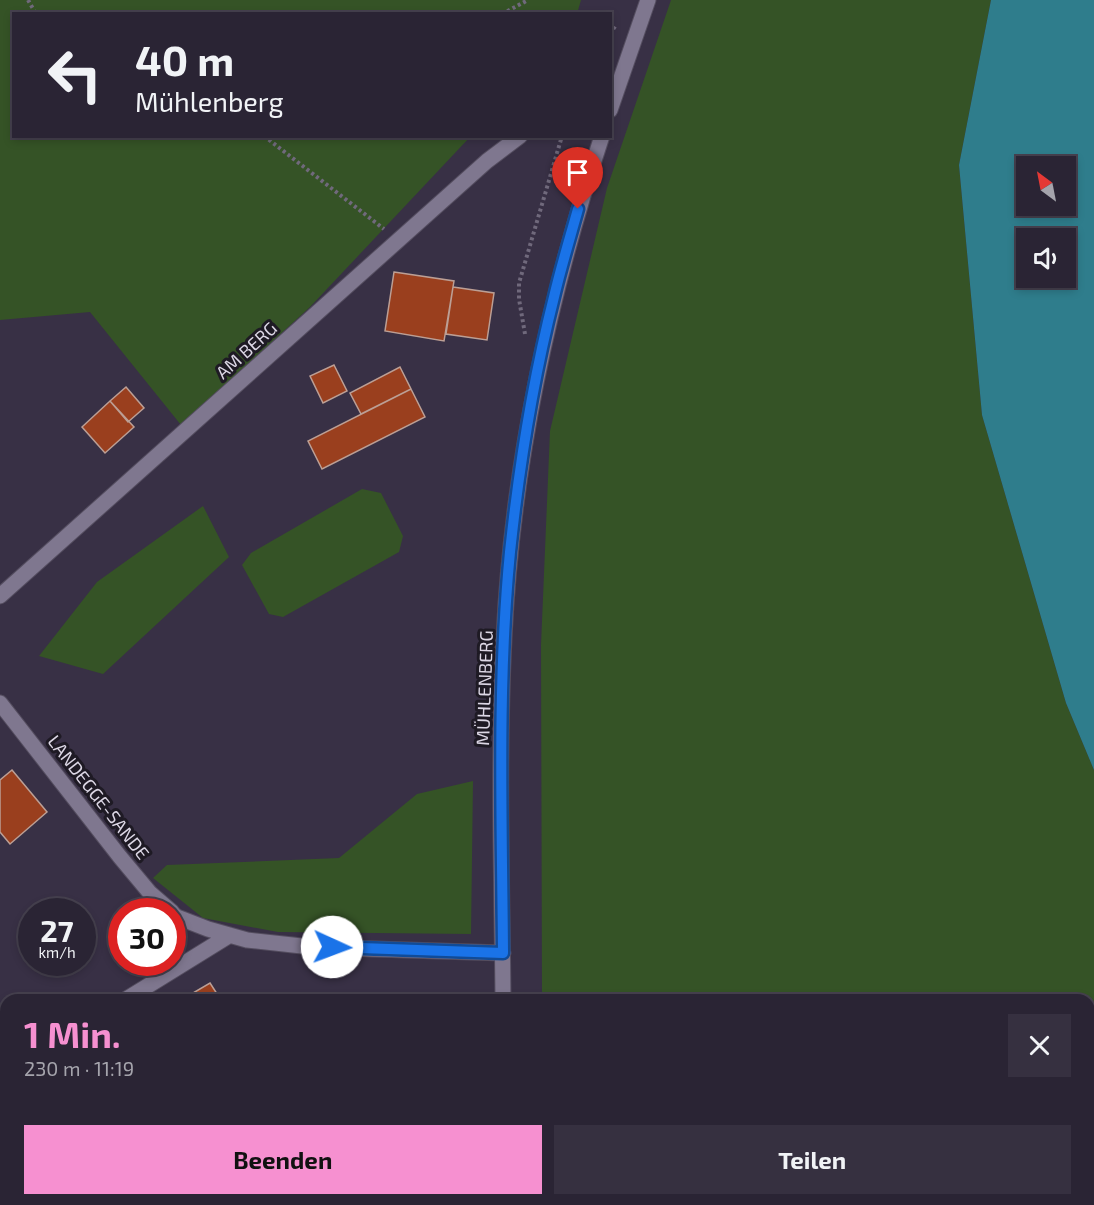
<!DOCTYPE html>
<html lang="de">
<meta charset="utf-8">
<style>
body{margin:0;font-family:"Exo 2",sans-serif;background:#363040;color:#f1f3f6;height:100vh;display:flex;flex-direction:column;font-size:22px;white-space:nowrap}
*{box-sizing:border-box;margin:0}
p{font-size:20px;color:#a5a4ac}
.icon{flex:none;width:33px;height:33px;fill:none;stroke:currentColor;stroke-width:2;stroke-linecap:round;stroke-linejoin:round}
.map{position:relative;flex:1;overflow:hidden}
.panel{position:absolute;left:0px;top:994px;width:1095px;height:212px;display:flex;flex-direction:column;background:#2a2434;border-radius:18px 18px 0 0;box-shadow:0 3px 9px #0003,0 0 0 2px #46414f}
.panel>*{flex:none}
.hud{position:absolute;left:12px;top:12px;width:600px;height:126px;border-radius:0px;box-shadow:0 3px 9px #0003,0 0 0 2px #46414f;background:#2a2434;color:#f1f3f6;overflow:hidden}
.needle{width:39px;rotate:328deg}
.fabs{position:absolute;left:1016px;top:156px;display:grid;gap:12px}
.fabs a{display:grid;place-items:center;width:60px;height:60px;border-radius:0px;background:#2a2434;box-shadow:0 3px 9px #0003,0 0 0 2px #46414f;font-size:30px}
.speed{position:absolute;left:18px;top:898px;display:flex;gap:12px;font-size:30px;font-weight:700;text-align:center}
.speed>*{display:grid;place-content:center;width:78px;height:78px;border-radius:50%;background:#2a2434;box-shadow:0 3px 9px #0003,0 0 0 2px #46414f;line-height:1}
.speed small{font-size:15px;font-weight:400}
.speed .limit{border:9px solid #d22;background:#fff;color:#111}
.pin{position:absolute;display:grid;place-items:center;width:51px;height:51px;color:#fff;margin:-62px -26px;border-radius:50% 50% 50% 0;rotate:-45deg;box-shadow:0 0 6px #0007}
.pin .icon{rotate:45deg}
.me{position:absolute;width:66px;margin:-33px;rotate:92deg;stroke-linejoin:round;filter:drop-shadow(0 0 4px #0008)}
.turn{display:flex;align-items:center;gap:21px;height:126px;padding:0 24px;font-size:27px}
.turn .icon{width:78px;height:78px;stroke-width:2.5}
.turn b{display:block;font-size:42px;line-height:51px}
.round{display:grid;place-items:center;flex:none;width:63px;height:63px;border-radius:0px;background:#363040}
.head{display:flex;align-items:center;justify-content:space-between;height:102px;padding:0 24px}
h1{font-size:36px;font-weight:700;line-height:45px;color:#f690d0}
.action{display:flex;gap:12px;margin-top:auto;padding:12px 24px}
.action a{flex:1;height:69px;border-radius:0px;background:#f690d0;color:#111;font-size:24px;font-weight:700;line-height:69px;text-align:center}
.action a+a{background:#363040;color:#f1f3f6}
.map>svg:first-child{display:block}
.green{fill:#355326}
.water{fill:#2f7d8c;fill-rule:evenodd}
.building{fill:#9a3f1e;stroke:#bc9f95;stroke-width:1.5}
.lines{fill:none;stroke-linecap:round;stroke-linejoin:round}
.minor-casing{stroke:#544d5f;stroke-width:17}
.secondary-casing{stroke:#544d5f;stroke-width:17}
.path{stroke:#70697c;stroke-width:4;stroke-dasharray:3 3;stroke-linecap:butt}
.minor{stroke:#7f778f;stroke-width:15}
.secondary{stroke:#7f778f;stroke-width:15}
.route-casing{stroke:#114b97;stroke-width:15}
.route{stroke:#1a73e8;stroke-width:10}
.labels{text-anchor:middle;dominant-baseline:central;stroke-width:6;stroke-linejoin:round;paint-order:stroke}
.street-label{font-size:18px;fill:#dcd7e5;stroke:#1e1a24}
</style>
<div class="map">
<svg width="1094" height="1205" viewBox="0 0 1094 1205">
<rect width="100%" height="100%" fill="#383045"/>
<path class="green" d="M 0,0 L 581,0 L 577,14 L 14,14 L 14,136 L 470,137 L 310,307 L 181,425 L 90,312 L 0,320 Z
M 671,0 L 991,0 L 959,165 L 982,415 L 1066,703 L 1094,770 L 1094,1205 L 957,1205 L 956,1200 L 1089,1200 L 1089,1000 L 897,1000 L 895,996 L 882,1000 L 542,1000 L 541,645 L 550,431 L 607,188 Z
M 362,489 L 381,493 L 403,536 L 399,552 L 283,617 L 269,614 L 242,565 L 251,553 Z
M 203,506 L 229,557 L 103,674 L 39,656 L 97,582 Z
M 473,781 L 471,934 L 278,932 L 203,918 L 153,878 L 167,865 L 339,858 L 417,794 Z"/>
<path class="water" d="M 991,0 L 1094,0 L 1094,770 L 1066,703 L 982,415 L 959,165 ZM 1026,166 L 1065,166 L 1065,206 L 1026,206 ZM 1026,238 L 1065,238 L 1065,278 L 1026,278 Z"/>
<path class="building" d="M 394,272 L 454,281 L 444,341 L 385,331 Z
M 453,287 L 494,293 L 487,340 L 446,334 Z
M 334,365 L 347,391 L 323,403 L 310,376 Z
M 400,367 L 411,389 L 361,414 L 350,393 Z
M 126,387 L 144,408 L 128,422 L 110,401 Z
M 411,389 L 425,417 L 322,469 L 308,441 Z
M 110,401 L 134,427 L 105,453 L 82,427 Z
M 12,770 L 47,812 L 10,844 L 0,832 L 0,780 Z
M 210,983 L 221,1000 L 181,1000 Z
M 350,993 L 394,993 L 394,1000 L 350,1000 Z
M 2,1134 L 6,1142 L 6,1188 L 0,1191 L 0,1135 Z
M 88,1200 L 139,1200 L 142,1205 L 91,1205 Z"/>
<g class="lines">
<g class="minor-casing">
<path id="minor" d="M 0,596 L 487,161 L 520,136
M 0,703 L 120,857 L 150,893 L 172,912
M 172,913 L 177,917 L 208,929 L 247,940 L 311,947 L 503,953
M 125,1000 L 230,935
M 0,1079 L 6,1075
M 177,1200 L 180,1205"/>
</g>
<g class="secondary-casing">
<path id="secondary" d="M 610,110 L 648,0
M 503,1000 C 502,880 498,759 504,638 C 512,467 548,299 602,136
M 505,1200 L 505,1205"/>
</g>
<path class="path" d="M 28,0 L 36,14
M 502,14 L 528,0
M 610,34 L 616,25
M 264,136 L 384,229
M 525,334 L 519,299 L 519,283 L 562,136"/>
<use href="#minor" class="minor"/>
<use href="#secondary" class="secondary"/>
</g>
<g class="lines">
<g class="route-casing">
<path id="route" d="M 332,947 L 503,953 C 502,820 497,685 510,552 C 519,467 533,380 554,297 C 561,267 570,238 578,209"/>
</g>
<use href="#route" class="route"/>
</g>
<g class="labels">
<g class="street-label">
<text transform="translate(246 350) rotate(-42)">AM BERG</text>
<text transform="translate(484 688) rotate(-88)">MÜHLENBERG</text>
<text transform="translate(99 797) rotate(52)">LANDEGGE-SANDE</text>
</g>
</g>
</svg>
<div class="fabs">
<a><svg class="needle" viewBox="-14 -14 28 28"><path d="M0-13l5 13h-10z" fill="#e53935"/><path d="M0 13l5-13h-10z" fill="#a5a4ac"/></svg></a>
<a><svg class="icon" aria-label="sound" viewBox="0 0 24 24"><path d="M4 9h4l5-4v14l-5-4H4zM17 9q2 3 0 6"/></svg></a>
</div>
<div class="speed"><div>27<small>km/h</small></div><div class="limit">30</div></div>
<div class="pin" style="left:578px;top:209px;background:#d93025"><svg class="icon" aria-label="arrive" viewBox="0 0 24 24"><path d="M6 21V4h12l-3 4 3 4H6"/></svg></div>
<svg class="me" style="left:332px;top:947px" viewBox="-20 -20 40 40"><circle r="19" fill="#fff"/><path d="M0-13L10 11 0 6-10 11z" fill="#1a73e8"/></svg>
<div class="hud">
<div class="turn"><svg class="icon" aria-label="left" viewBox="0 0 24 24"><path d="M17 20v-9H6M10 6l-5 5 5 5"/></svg><div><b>40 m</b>Mühlenberg</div></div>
</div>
<section class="panel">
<div class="head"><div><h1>1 Min.</h1><p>230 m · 11:19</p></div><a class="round"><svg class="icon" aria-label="close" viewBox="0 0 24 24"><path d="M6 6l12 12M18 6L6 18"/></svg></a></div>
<div class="action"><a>Beenden</a><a>Teilen</a></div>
</section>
</div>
